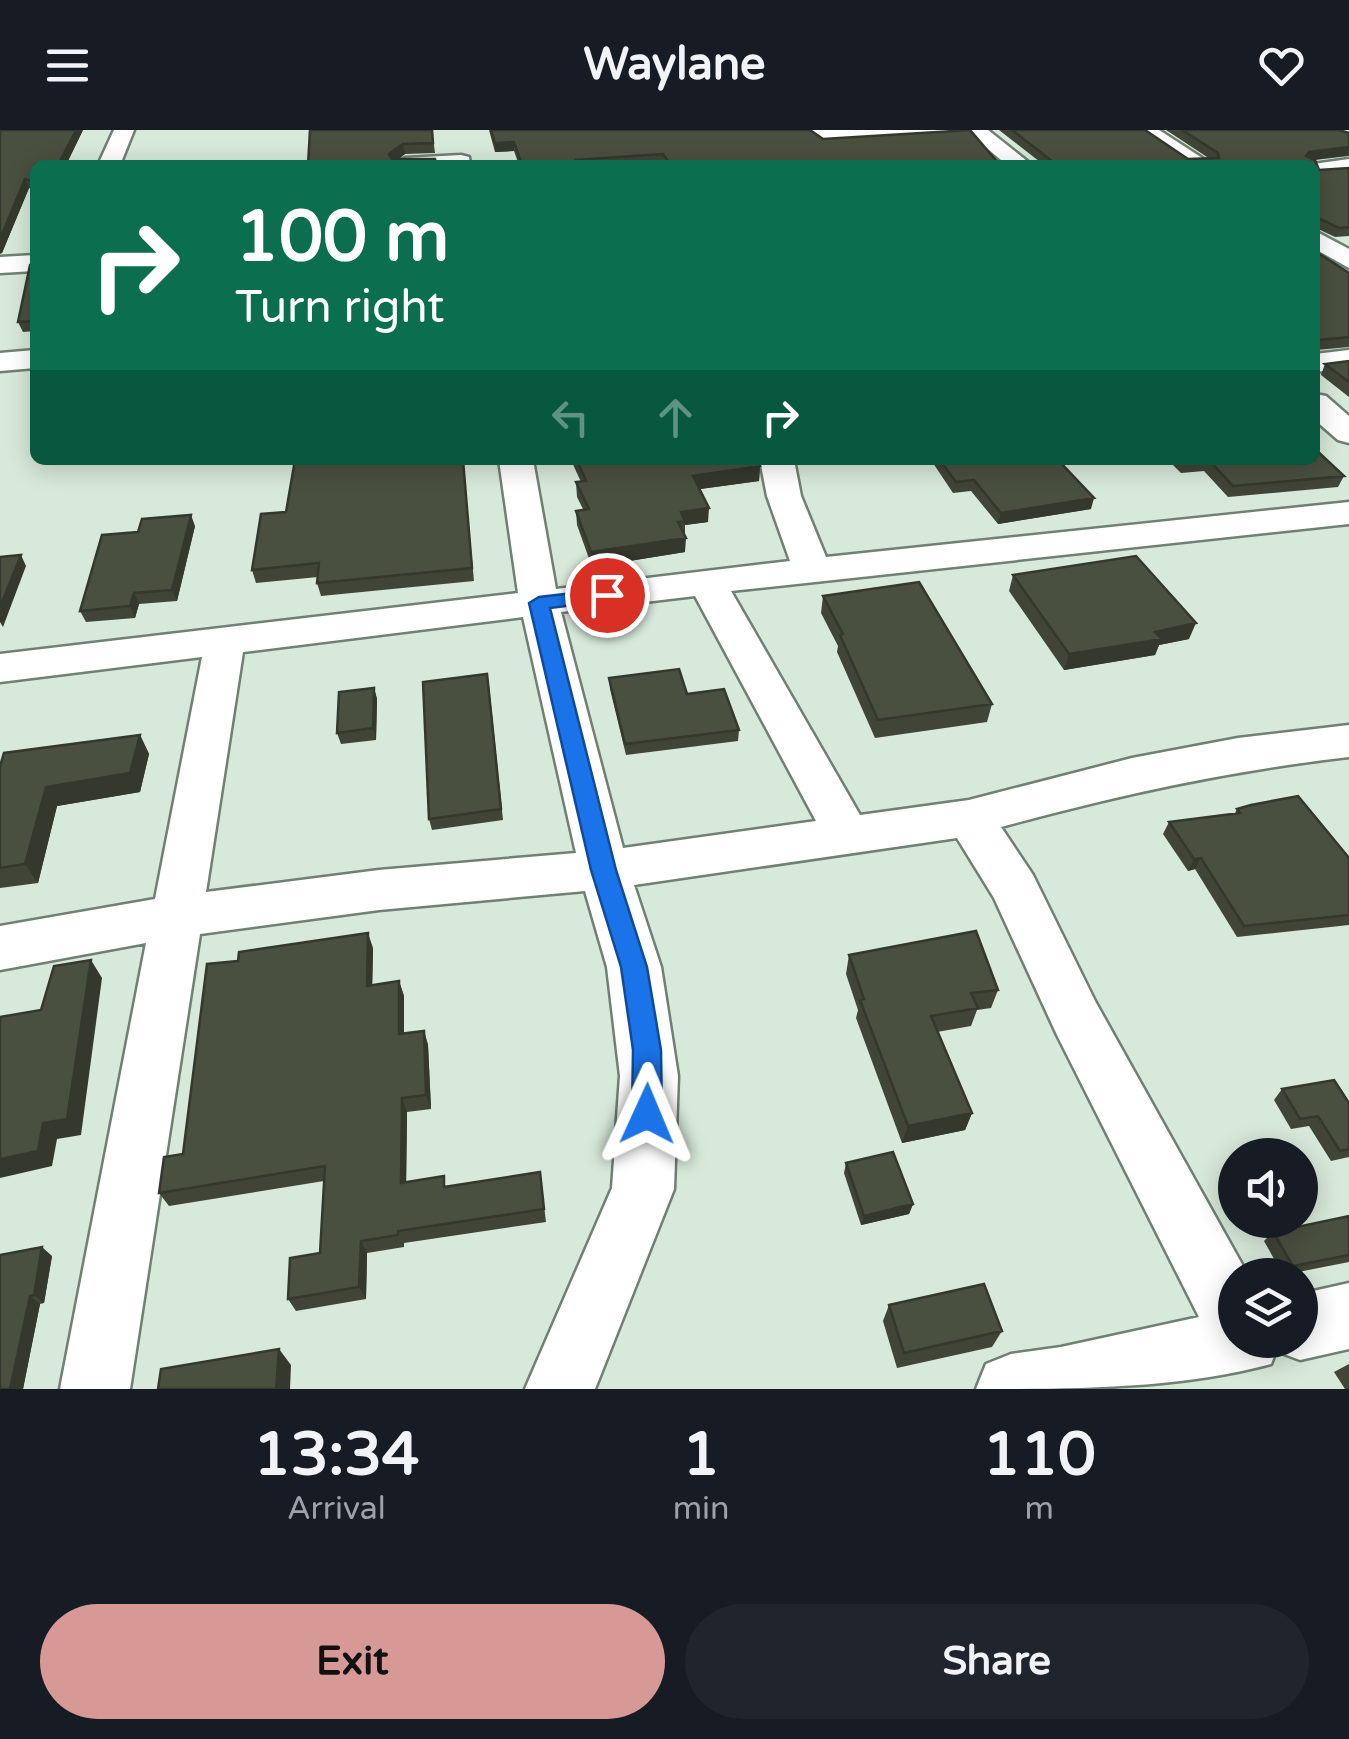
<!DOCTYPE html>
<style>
body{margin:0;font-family:"Varela Round",sans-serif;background:#20242c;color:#f1f3f6;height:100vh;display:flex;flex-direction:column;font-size:38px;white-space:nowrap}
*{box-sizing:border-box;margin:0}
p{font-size:32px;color:#9ea1a6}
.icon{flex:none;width:55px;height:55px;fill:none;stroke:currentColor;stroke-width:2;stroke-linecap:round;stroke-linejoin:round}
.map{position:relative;height:1259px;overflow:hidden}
.panel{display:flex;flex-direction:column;background:#171b24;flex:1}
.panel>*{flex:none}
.guide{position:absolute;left:30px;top:30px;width:1290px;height:305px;border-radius:15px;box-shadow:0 5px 25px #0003;background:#0b6e4f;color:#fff;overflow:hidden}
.tools{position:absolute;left:1218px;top:1008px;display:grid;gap:20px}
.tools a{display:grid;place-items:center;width:100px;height:100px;border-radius:50%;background:#171b24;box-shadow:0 5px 25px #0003;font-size:50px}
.pin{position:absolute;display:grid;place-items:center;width:85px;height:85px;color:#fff;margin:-42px;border:5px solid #fff;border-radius:50%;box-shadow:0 2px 10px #0007}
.me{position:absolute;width:110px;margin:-55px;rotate:1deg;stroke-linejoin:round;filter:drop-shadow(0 0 8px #0008)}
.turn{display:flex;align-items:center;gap:35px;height:210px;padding:0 40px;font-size:45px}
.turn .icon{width:130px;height:130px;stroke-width:2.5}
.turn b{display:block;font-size:70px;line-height:85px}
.lanes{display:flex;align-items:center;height:95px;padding:0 40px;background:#0003;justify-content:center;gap:50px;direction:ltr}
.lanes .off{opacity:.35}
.eta{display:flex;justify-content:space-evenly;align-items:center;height:170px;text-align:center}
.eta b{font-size:60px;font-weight:700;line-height:70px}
.button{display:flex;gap:20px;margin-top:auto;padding:20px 40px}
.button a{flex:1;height:115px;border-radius:60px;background:#d79996;color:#111;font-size:40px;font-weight:700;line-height:115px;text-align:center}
.button a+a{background:#20242c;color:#f1f3f6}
header{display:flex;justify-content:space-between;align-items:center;height:130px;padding:0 40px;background:#171b24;font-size:45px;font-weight:700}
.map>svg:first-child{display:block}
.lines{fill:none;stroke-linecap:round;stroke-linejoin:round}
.minor-casing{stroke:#708073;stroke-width:5}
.minor{fill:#fff;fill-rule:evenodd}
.wall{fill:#404537}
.shaded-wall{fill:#34382d}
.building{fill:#4a5040;stroke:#34382d;stroke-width:2.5}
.route{fill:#1a73e8;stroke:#114b97;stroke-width:2.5}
</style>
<header><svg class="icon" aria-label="menu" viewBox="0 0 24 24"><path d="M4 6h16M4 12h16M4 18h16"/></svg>Waylane<svg class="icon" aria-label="heart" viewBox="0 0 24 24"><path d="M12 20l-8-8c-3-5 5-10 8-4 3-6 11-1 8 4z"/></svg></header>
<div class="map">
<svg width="1349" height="1259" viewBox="0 0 1349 1259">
<rect width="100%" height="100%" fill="#d7e9da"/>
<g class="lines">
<g class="minor-casing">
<path id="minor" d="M 114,0 L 134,0 L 120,35 L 98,35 Z
M 802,0 L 959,0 L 949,6 L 822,14 Z
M 965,0 L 988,0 L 1032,35 L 1007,35 Z
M 1134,0 L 1159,0 L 1213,35 L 1187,35 Z
M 461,25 L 469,27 L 470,35 L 394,35 L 405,28 Z
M 1349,29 L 1349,43 L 1315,45 L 1315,35 L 1306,35 Z
M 1315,101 L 1349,119 L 1349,138 L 1315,119 Z
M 35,125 L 35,141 L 0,143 L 0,127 Z
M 35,220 L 35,238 L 0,241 L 0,223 Z
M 1349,220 L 1349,238 L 1315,242 L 1315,224 Z
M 1315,264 L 1326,266 L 1349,286 L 1349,313 L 1338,310 L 1315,290 Z
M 499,330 L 533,330 L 556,459 L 790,431 L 767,366 L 760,330 L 794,330 L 801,366 L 826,427 L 1349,372 L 1349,394 L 731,461 L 860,685 L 969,670 L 1132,628 L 1238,608 L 1349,595 L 1349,627 C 1228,641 1118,665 1001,697 L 1033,745 L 1095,871 L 1248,1145 L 1235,1145 L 1235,1210 L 1300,1210 L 1300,1164 L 1349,1153 L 1349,1219 L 1300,1230 L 1276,1221 L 1271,1234 C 1179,1259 1074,1259 976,1259 L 986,1234 L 1011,1224 L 1061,1217 L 1199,1187 L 1057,905 L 994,768 L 957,708 L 634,755 L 661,837 L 678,946 L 674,1059 L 595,1259 L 525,1259 L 612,1058 L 620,946 L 607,837 L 585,761 L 379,780 L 200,804 L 130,1259 L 60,1259 L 146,813 L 0,840 L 0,796 L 155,769 L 202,527 L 0,552 L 0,524 L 518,463 ZM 695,466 L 816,691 L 623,718 L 561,482 ZM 523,487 L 576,723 L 379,740 L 206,762 L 243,522 Z"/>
</g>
<use href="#minor" class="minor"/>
</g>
<path class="wall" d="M 0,0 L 83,0 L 66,35 L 35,35 L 35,60 L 29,58 L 2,123 Z
M 432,0 L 435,23 L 405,24 L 399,29 L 308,35 Z
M 489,0 L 810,0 L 823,9 L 1000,35 L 664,35 L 663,33 L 635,35 L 519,35 L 514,21 L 495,22 Z
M 999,0 L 1145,0 L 1188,29 L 1210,29 L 1166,0 L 1339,0 L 1349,3 L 1349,26 L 1315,30 L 1319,40 L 1349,38 L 1349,106 L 1335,107 L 1316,98 L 1315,35 L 1044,35 Z
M 1315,121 L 1349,143 L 1349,217 L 1317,220 L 1315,229 Z
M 35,130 L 35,201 L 23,202 L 18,192 Z
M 1349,231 L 1349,267 L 1321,245 L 1325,234 Z
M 463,330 L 474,451 L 321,466 L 317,453 L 318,447 L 256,453 L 252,440 L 286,382 Z
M 571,330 L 757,330 L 760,336 L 759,351 L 700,359 L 708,392 L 685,395 L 685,422 L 592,437 L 577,395 L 576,381 L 583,379 L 577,367 L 576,352 L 581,352 Z
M 931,330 L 1058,330 L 1091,379 L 998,394 L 971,361 L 953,363 Z
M 1163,330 L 1315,330 L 1344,346 L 1338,357 L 1228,367 L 1204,341 L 1181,343 L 1171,333 L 1166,333 Z
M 195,396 L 177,471 L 139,474 L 135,488 L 86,492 L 80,481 Z
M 1013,445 L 1189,509 L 1159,515 L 1155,525 L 1064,540 L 1009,461 Z
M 823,466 L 992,574 L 987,592 L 875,608 L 837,522 L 838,516 L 821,483 Z
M 609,548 L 687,564 L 739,600 L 738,611 L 626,625 L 610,559 Z
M 489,555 L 503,690 L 432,700 L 429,689 Z
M 374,558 L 377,569 L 376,610 L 341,614 L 337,603 Z
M 140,605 L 149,624 L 140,662 L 57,676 L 38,753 L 0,758 L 0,636 Z
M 1237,679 L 1349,728 L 1349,795 L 1237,807 L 1195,739 L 1188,741 L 1163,704 L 1169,692 L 1235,683 Z
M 373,818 L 372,855 L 399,851 L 404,866 L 404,904 L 424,901 L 428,915 L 431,979 L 407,982 L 406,1052 L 448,1057 L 540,1042 L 546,1092 L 404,1113 L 404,1117 L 367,1123 L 366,1169 L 296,1181 L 288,1169 L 320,1123 L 324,1051 L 169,1076 L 159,1063 L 183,1024 Z
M 849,825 L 998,860 L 991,878 L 977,880 L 971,896 L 937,902 L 972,983 L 965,1000 L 902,1013 L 856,888 L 858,880 L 846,844 Z
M 1282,959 L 1349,973 L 1349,1027 L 1331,1031 L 1309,996 L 1291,999 L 1274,970 Z
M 846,1033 L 913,1074 L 909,1084 L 861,1095 L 844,1043 Z
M 1349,1086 L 1349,1132 L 1283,1145 L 1264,1111 L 1273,1102 Z
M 0,1125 L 52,1126 L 44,1173 L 40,1174 L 23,1259 L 0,1259 Z
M 889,1175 L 1002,1201 L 992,1217 L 897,1238 L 883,1191 Z
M 1349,1234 L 1349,1259 L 1345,1259 L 1334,1242 Z"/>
<path class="shaded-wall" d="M 76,0 L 83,0 L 66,35 L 58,35 Z
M 514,12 L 514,21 L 495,22 L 495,13 Z
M 403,14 L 405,24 L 390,34 L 389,24 Z
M 1349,17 L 1348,25 L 1305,31 L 1306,26 L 1309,22 Z
M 25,49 L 29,58 L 2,123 L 0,124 L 0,109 Z
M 760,336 L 759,351 L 693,360 L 693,346 Z
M 1094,368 L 1091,379 L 998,394 L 1001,383 Z
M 709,378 L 708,392 L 685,395 L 681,382 Z
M 191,385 L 195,396 L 177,471 L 172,460 Z
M 686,408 L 685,422 L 592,437 L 591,422 Z
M 21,425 L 26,436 L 3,497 L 0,492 L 0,477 Z
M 134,463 L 139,474 L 135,488 L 130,476 Z
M 1196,493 L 1189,509 L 1159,515 L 1155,525 L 1064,540 L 1069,524 Z
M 374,558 L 377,569 L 376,610 L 373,598 Z
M 140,605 L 149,624 L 140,662 L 57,676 L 38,753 L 25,734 L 46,657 Z
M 1201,728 L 1195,739 L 1188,741 L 1194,729 Z
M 368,803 L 373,818 L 372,871 L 367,856 Z
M 91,830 L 102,848 L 81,1005 L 57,1009 L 52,1036 L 0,1048 L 0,1029 L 43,993 Z
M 399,851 L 404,866 L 404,919 L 399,904 Z
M 424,901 L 428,915 L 431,979 L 426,965 Z
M 402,968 L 407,982 L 406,1066 L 401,1053 Z
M 972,983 L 965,1000 L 902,1013 L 908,996 Z
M 913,1074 L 909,1084 L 861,1095 L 864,1086 Z
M 361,1111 L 367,1123 L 366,1169 L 359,1157 Z
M 42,1117 L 52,1126 L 44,1173 L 34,1165 Z
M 30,1166 L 40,1174 L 23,1259 L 10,1259 Z
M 279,1219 L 291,1235 L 290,1259 L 276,1259 Z"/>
<path class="building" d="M 0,0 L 76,0 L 58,35 L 35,35 L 35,52 L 25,49 L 0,109 Z
M 310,0 L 432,0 L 433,13 L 403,14 L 389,24 L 392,29 L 435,29 L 436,35 L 308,35 Z
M 491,0 L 810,0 L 823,9 L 970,0 L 1000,35 L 671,35 L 663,24 L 576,30 L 578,35 L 522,35 L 514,12 L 495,13 Z
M 1012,0 L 1145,0 L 1188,29 L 1219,28 L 1218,23 L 1182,0 L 1339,0 L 1349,3 L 1349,17 L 1309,22 L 1306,26 L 1315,30 L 1319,40 L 1349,38 L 1349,97 L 1339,98 L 1318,88 L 1315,99 L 1315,35 L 1057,35 Z
M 1315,121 L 1349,143 L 1349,207 L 1319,210 L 1316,227 Z
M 35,130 L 35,191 L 18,192 L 30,135 Z
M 1349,231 L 1349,252 L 1325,234 Z
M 1315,319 L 1344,346 L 1233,356 L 1209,330 L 1315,330 Z
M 295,330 L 463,330 L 472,438 L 317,453 L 319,433 L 252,440 L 261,384 L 286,382 Z
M 577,330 L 757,330 L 760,336 L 693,346 L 709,378 L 681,382 L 685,392 L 678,392 L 686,408 L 591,422 L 576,381 L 589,379 L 576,352 L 586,351 Z
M 940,330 L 1058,330 L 1094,368 L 1001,383 L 974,350 L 956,352 Z
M 191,385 L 172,460 L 134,463 L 130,476 L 80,481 L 102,405 L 138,402 L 142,389 Z
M 21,425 L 0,477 L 0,427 Z
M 1136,426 L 1196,493 L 1155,502 L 1162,509 L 1069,524 L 1013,445 Z
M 919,452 L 992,574 L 878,590 L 840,505 L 843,504 L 823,466 Z
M 679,539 L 687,564 L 724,559 L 739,600 L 625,614 L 609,548 Z
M 487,544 L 501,679 L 429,689 L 423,552 Z
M 374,558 L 373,598 L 337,603 L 339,562 Z
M 140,605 L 130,643 L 46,657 L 25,734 L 0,738 L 0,636 L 4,623 Z
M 1298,666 L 1349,728 L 1349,785 L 1244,796 L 1201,728 L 1194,729 L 1169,692 L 1240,683 L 1237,679 L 1251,675 Z
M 976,801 L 998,860 L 971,863 L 978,878 L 931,886 L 972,983 L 908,996 L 860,870 L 864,869 L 849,825 Z
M 368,803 L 367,856 L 399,851 L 399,904 L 424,901 L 426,965 L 402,968 L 401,1053 L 444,1046 L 444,1057 L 540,1042 L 544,1079 L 398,1101 L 398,1105 L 361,1111 L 359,1157 L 288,1169 L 290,1128 L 320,1123 L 325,1036 L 159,1063 L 164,1027 L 183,1024 L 207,834 L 238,831 L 239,822 Z
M 91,830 L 67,989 L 43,993 L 38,1021 L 0,1029 L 0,887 L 41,880 L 54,836 Z
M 1334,950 L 1349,973 L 1349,1019 L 1340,1021 L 1318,986 L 1300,989 L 1282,959 Z
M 893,1022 L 913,1074 L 864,1086 L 846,1033 Z
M 1349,1086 L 1349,1125 L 1293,1136 L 1273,1102 Z
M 42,1117 L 34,1165 L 30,1166 L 10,1259 L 0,1259 L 0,1125 Z
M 984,1154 L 1002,1201 L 904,1223 L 889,1175 Z
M 279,1219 L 276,1259 L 158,1259 L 161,1239 Z"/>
<path class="route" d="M 607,459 L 614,461 L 614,470 L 550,478 L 616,740 L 647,837 L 661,920 L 662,984 L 658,994 L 647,998 L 637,994 L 632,984 L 633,920 L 621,837 L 591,740 L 529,473 L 539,467 Z"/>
</svg>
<div class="tools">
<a><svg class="icon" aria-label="sound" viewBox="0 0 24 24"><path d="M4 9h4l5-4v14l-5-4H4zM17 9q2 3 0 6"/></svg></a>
<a><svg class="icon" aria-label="layers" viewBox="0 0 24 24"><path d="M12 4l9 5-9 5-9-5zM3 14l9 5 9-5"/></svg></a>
</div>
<div class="pin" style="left:607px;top:465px;background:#d93025"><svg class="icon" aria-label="arrive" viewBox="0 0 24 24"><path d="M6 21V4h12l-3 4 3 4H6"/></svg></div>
<svg class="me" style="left:647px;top:984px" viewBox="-20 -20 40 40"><path d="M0-17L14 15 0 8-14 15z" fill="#1a73e8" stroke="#fff" stroke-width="4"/></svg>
<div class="guide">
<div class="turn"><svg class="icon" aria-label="right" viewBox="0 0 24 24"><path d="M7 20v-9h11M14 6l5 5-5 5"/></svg><div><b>100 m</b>Turn right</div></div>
<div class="lanes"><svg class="icon off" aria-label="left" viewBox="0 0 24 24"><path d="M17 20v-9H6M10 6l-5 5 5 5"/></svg><svg class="icon off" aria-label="ahead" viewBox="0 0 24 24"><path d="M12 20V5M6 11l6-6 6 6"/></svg><svg class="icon" aria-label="right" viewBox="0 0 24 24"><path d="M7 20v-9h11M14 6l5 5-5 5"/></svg></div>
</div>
</div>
<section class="panel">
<div class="eta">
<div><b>13:34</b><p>Arrival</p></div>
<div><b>1</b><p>min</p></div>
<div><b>110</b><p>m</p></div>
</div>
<div class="button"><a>Exit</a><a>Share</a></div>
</section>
